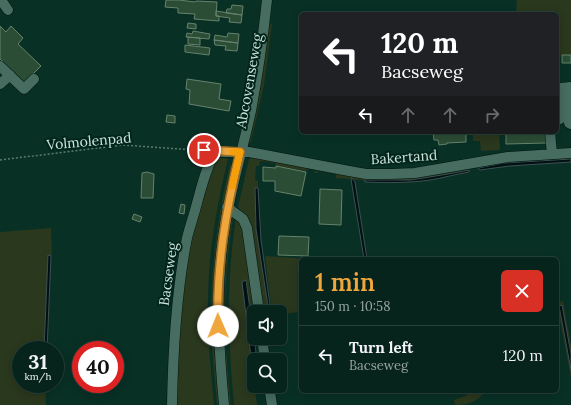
<!DOCTYPE html>
<meta charset="utf-8">
<style>
body{margin:0;font-family:Lora,serif;background:#102c25;color:#f1f3f6;height:100vh;display:flex;flex-direction:column;font-size:15px;white-space:nowrap}
*{box-sizing:border-box;margin:0}
p{font-size:13px;color:#98a4a3}
.icon{flex:none;width:22px;height:22px;fill:none;stroke:currentColor;stroke-width:2;stroke-linecap:round;stroke-linejoin:round}
.map{position:relative;flex:1;overflow:hidden}
.panel{position:absolute;left:299px;top:257px;width:260px;height:136px;display:flex;flex-direction:column;background:#07241c;border-radius:6px;box-shadow:0 2px 10px #0003,0 0 0 1px #28413b}
.panel>*{flex:none}
.top-card{position:absolute;left:299px;top:12px;width:260px;height:122px;border-radius:6px;box-shadow:0 2px 10px #0003,0 0 0 1px #28413b;background:#202124;color:#fff;overflow:hidden}
.controls{position:absolute;left:247px;top:305px;display:grid;gap:8px}
.controls a{display:grid;place-items:center;width:40px;height:40px;border-radius:6px;background:#07241c;box-shadow:0 2px 10px #0003,0 0 0 1px #28413b;font-size:20px}
.speed{position:absolute;left:12px;top:341px;display:flex;gap:8px;font-size:20px;font-weight:700;text-align:center}
.speed>*{display:grid;place-content:center;width:52px;height:52px;border-radius:50%;background:#07241c;box-shadow:0 2px 10px #0003,0 0 0 1px #28413b;line-height:1}
.speed small{font-size:10px;font-weight:400}
.speed .limit{border:6px solid #d22;background:#fff;color:#111}
.pin{position:absolute;display:grid;place-items:center;width:34px;height:34px;color:#fff;margin:-17px;border:2px solid #fff;border-radius:50%;box-shadow:0 1px 4px #0007}
.me{position:absolute;width:44px;margin:-22px;rotate:359deg;stroke-linejoin:round;filter:drop-shadow(0 0 3px #0008)}
.turn{display:flex;align-items:center;gap:14px;height:84px;padding:0 16px;font-size:18px}
.turn .icon{width:52px;height:52px;stroke-width:2.5}
.turn b{display:block;font-size:28px;line-height:34px}
.lanes{display:flex;align-items:center;height:38px;padding:0 16px;background:#0003;justify-content:center;gap:20px;direction:ltr}
.lanes .off{opacity:.35}
.round{display:grid;place-items:center;flex:none;width:42px;height:42px;border-radius:6px;background:#102c25}
.head{display:flex;align-items:center;justify-content:space-between;height:68px;padding:0 16px}
h1{font-size:24px;font-weight:600;line-height:30px;color:#efa73d}
ul{padding:0;list-style:none}
li{display:flex;align-items:center;gap:12px;height:60px;padding:0 16px;border-top:1px solid #28413b}
li div{flex:1}
li b{display:block;font-size:15px}
li em{font-style:normal}
.map>svg:first-child{display:block}
.green{fill:#2a381d}
.water{fill:#001115;stroke:#3e5050}
.building{fill:#2c4d35;stroke:#65826c}
.lines{fill:none;stroke-linecap:round;stroke-linejoin:round}
.minor-casing{stroke:#00160f;stroke-width:11}
.path{stroke:#5a7970;stroke-width:1.5;stroke-dasharray:2 2;stroke-linecap:butt}
.minor{stroke:#476c60;stroke-width:10}
.route-casing{stroke:#9b6d28;stroke-width:10}
.route{stroke:#efa73d;stroke-width:7}
.slow{stroke:#f59e0b;stroke-width:7}
.labels{text-anchor:middle;dominant-baseline:central;stroke-width:4;stroke-linejoin:round;paint-order:stroke}
.street-label{font-size:14px;fill:#cee2da;stroke:#00261c}
</style>
<div class="map">
<svg width="571" height="405" viewBox="0 0 571 405">
<rect width="100%" height="100%" fill="#093025"/>
<path class="green" d="M 517,0 L 571,0 L 571,55 L 557,56 L 557,14 L 516,14 Z
M 272,24 L 264,85 L 251,142 L 248,141 L 268,25 Z
M 473,132 L 499,132 L 500,150 L 481,151 L 480,141 L 473,141 Z
M 218,157 L 228,159 C 217,205 208,253 208,301 C 207,336 211,370 214,405 L 176,405 L 176,360 L 187,256 L 211,165 Z
M 255,157 L 305,166 L 308,171 L 276,166 L 275,163 L 260,161 L 259,166 L 256,166 L 255,180 L 258,181 L 258,188 L 255,188 L 256,229 L 269,312 L 261,312 L 245,217 L 238,207 L 249,159 Z
M 230,164 L 232,167 C 212,250 211,321 220,405 L 217,405 C 215,380 212,354 211,328 C 210,273 217,218 230,164 Z
M 318,168 L 345,173 L 461,168 L 462,171 L 420,179 L 401,181 L 355,180 L 352,178 L 351,179 L 336,178 L 336,174 L 318,171 L 317,173 L 314,173 Z
M 230,218 L 233,218 C 228,251 225,283 225,316 C 225,346 228,375 231,405 L 228,405 L 223,328 L 223,291 Z
M 236,218 L 241,222 L 254,312 L 254,336 L 246,281 L 246,317 L 257,405 L 234,405 C 228,341 226,282 236,218 Z
M 51,228 L 52,256 L 48,256 L 44,350 L 21,350 L 21,384 L 45,384 L 46,405 L 0,405 L 0,232 Z
M 265,256 L 312,259 L 301,259 L 301,312 L 280,314 L 280,312 L 272,312 Z
M 563,301 L 571,345 L 571,354 L 562,305 L 559,306 L 571,370 L 571,377 L 557,305 L 558,302 Z
M 473,391 L 485,391 C 478,402 467,405 455,405 L 454,400 L 467,395 Z"/>
<path class="water" d="M 571,159 L 571,162 L 509,166 L 480,170 L 478,168 L 504,163 Z
M 469,170 L 469,172 C 456,174 443,178 430,180 C 409,183 387,183 365,182 L 364,180 L 411,180 L 448,174 Z
M 352,178 L 355,182 L 367,259 L 364,259 L 351,179 Z
M 255,188 L 258,188 L 261,240 L 271,312 L 269,312 L 256,229 Z
M 48,255 L 51,256 L 47,350 L 44,350 Z
M 246,280 L 257,360 L 254,360 L 254,382 L 242,282 Z
M 562,305 L 571,354 L 571,370 L 559,306 Z"/>
<path class="building" d="M 166,0 L 179,0 L 195,2 L 196,1 L 217,2 L 216,16 L 219,16 L 219,21 L 194,19 L 195,14 L 178,13 L 178,8 L 165,7 Z
M 232,5 L 243,6 L 242,15 L 226,13 L 227,9 L 231,9 Z
M 216,11 L 242,15 L 241,23 L 229,22 L 230,18 L 216,16 Z
M 188,23 L 196,24 L 196,29 L 187,28 Z
M 0,26 L 6,32 L 11,26 L 23,38 L 18,44 L 41,66 L 24,83 L 0,59 Z
M 193,31 L 210,34 L 209,39 L 186,37 L 187,33 L 192,34 Z
M 228,33 L 239,34 L 238,43 L 214,40 L 215,35 L 227,37 Z
M 188,37 L 200,38 L 200,45 L 188,44 Z
M 214,40 L 238,43 L 237,51 L 225,50 L 226,46 L 215,45 Z
M 185,45 L 210,48 L 209,55 L 185,52 Z
M 562,55 L 571,55 L 571,63 L 562,63 Z
M 187,79 L 221,84 L 219,99 L 231,101 L 229,111 L 189,104 L 190,90 L 186,89 Z
M 167,115 L 175,116 L 175,123 L 166,122 Z
M 433,132 L 447,132 L 447,133 L 466,132 L 466,142 L 447,143 L 447,144 L 439,145 L 438,140 L 434,140 Z
M 547,132 L 547,143 L 506,144 L 506,133 Z
M 276,166 L 306,172 L 301,196 L 275,191 L 275,181 L 263,181 L 263,167 L 276,168 Z
M 147,172 L 154,174 L 153,198 L 141,198 L 142,173 Z
M 320,189 L 342,190 L 341,225 L 319,224 Z
M 181,204 L 185,205 L 184,214 L 179,213 Z
M 134,214 L 142,217 L 140,222 L 132,219 Z
M 279,236 L 309,237 L 308,256 L 278,255 Z"/>
<g class="lines">
<g class="minor-casing">
<path id="minor" d="M 1,0 L 8,10
M 0,66 L 24,89 L 34,79
M 0,84 L 10,75
M 569,87 L 569,123 L 571,124
M 557,120 L 560,119 L 560,88 L 571,87
M 550,132 L 552,154
M 204,150 L 221,152 L 249,152 L 349,171 L 366,174 L 391,174 L 415,173 L 508,157 L 571,153
M 227,207 L 243,219 L 247,228 L 259,312
M 262,338 L 265,360
M 269,386 L 272,405
M 172,405 C 173,350 176,293 187,238 C 190,226 194,215 197,203 C 202,185 206,168 215,152
M 224,405 C 219,352 216,300 222,247 C 227,201 241,157 251,111 C 258,74 263,37 267,0"/>
</g>
<path class="path" d="M 0,160 L 123,145 L 194,150"/>
<use href="#minor" class="minor"/>
</g>
<g class="lines">
<g class="route-casing">
<path id="route" d="M 204,150 L 240,152 C 226,210 216,267 218,326"/>
</g>
<use href="#route" class="route"/>
<path class="slow" d="M 232,186 L 240,152 L 233,152"/>
</g>
<g class="labels">
<g class="street-label">
<text transform="translate(249 81) rotate(-80)">Abcovenseweg</text>
<text transform="translate(89 141) rotate(-5)">Volmolenpad</text>
<text transform="translate(404 157) rotate(-4)">Bakertand</text>
<text transform="translate(168 274) rotate(-82)">Bacseweg</text>
</g>
</g>
</svg>
<div class="controls">
<a><svg class="icon" aria-label="sound" viewBox="0 0 24 24"><path d="M4 9h4l5-4v14l-5-4H4zM17 9q2 3 0 6"/></svg></a>
<a><svg class="icon" aria-label="search" viewBox="0 0 24 24"><circle cx="10" cy="10" r="6"/><path d="M15 15l6 6"/></svg></a>
</div>
<div class="speed"><div>31<small>km/h</small></div><div class="limit">40</div></div>
<div class="pin" style="left:204px;top:150px;background:#d93025"><svg class="icon" aria-label="arrive" viewBox="0 0 24 24"><path d="M6 21V4h12l-3 4 3 4H6"/></svg></div>
<svg class="me" style="left:218px;top:326px" viewBox="-20 -20 40 40"><circle r="19" fill="#fff"/><path d="M0-13L10 11 0 6-10 11z" fill="#efa73d"/></svg>
<div class="top-card">
<div class="turn"><svg class="icon" aria-label="left" viewBox="0 0 24 24"><path d="M17 20v-9H6M10 6l-5 5 5 5"/></svg><div><b>120 m</b>Bacseweg</div></div>
<div class="lanes"><svg class="icon" aria-label="left" viewBox="0 0 24 24"><path d="M17 20v-9H6M10 6l-5 5 5 5"/></svg><svg class="icon off" aria-label="ahead" viewBox="0 0 24 24"><path d="M12 20V5M6 11l6-6 6 6"/></svg><svg class="icon off" aria-label="ahead" viewBox="0 0 24 24"><path d="M12 20V5M6 11l6-6 6 6"/></svg><svg class="icon off" aria-label="right" viewBox="0 0 24 24"><path d="M7 20v-9h11M14 6l5 5-5 5"/></svg></div>
</div>
<section class="panel">
<div class="head"><div><h1>1 min</h1><p>150 m · 10:58</p></div><a class="round" style="background:#d93025;color:#fff"><svg class="icon" aria-label="close" viewBox="0 0 24 24"><path d="M6 6l12 12M18 6L6 18"/></svg></a></div>
<ul>
<li><svg class="icon" aria-label="left" viewBox="0 0 24 24"><path d="M17 20v-9H6M10 6l-5 5 5 5"/></svg><div><b>Turn left</b><p>Bacseweg</p></div><em>120 m</em></li>
</ul>
</section>
</div>
